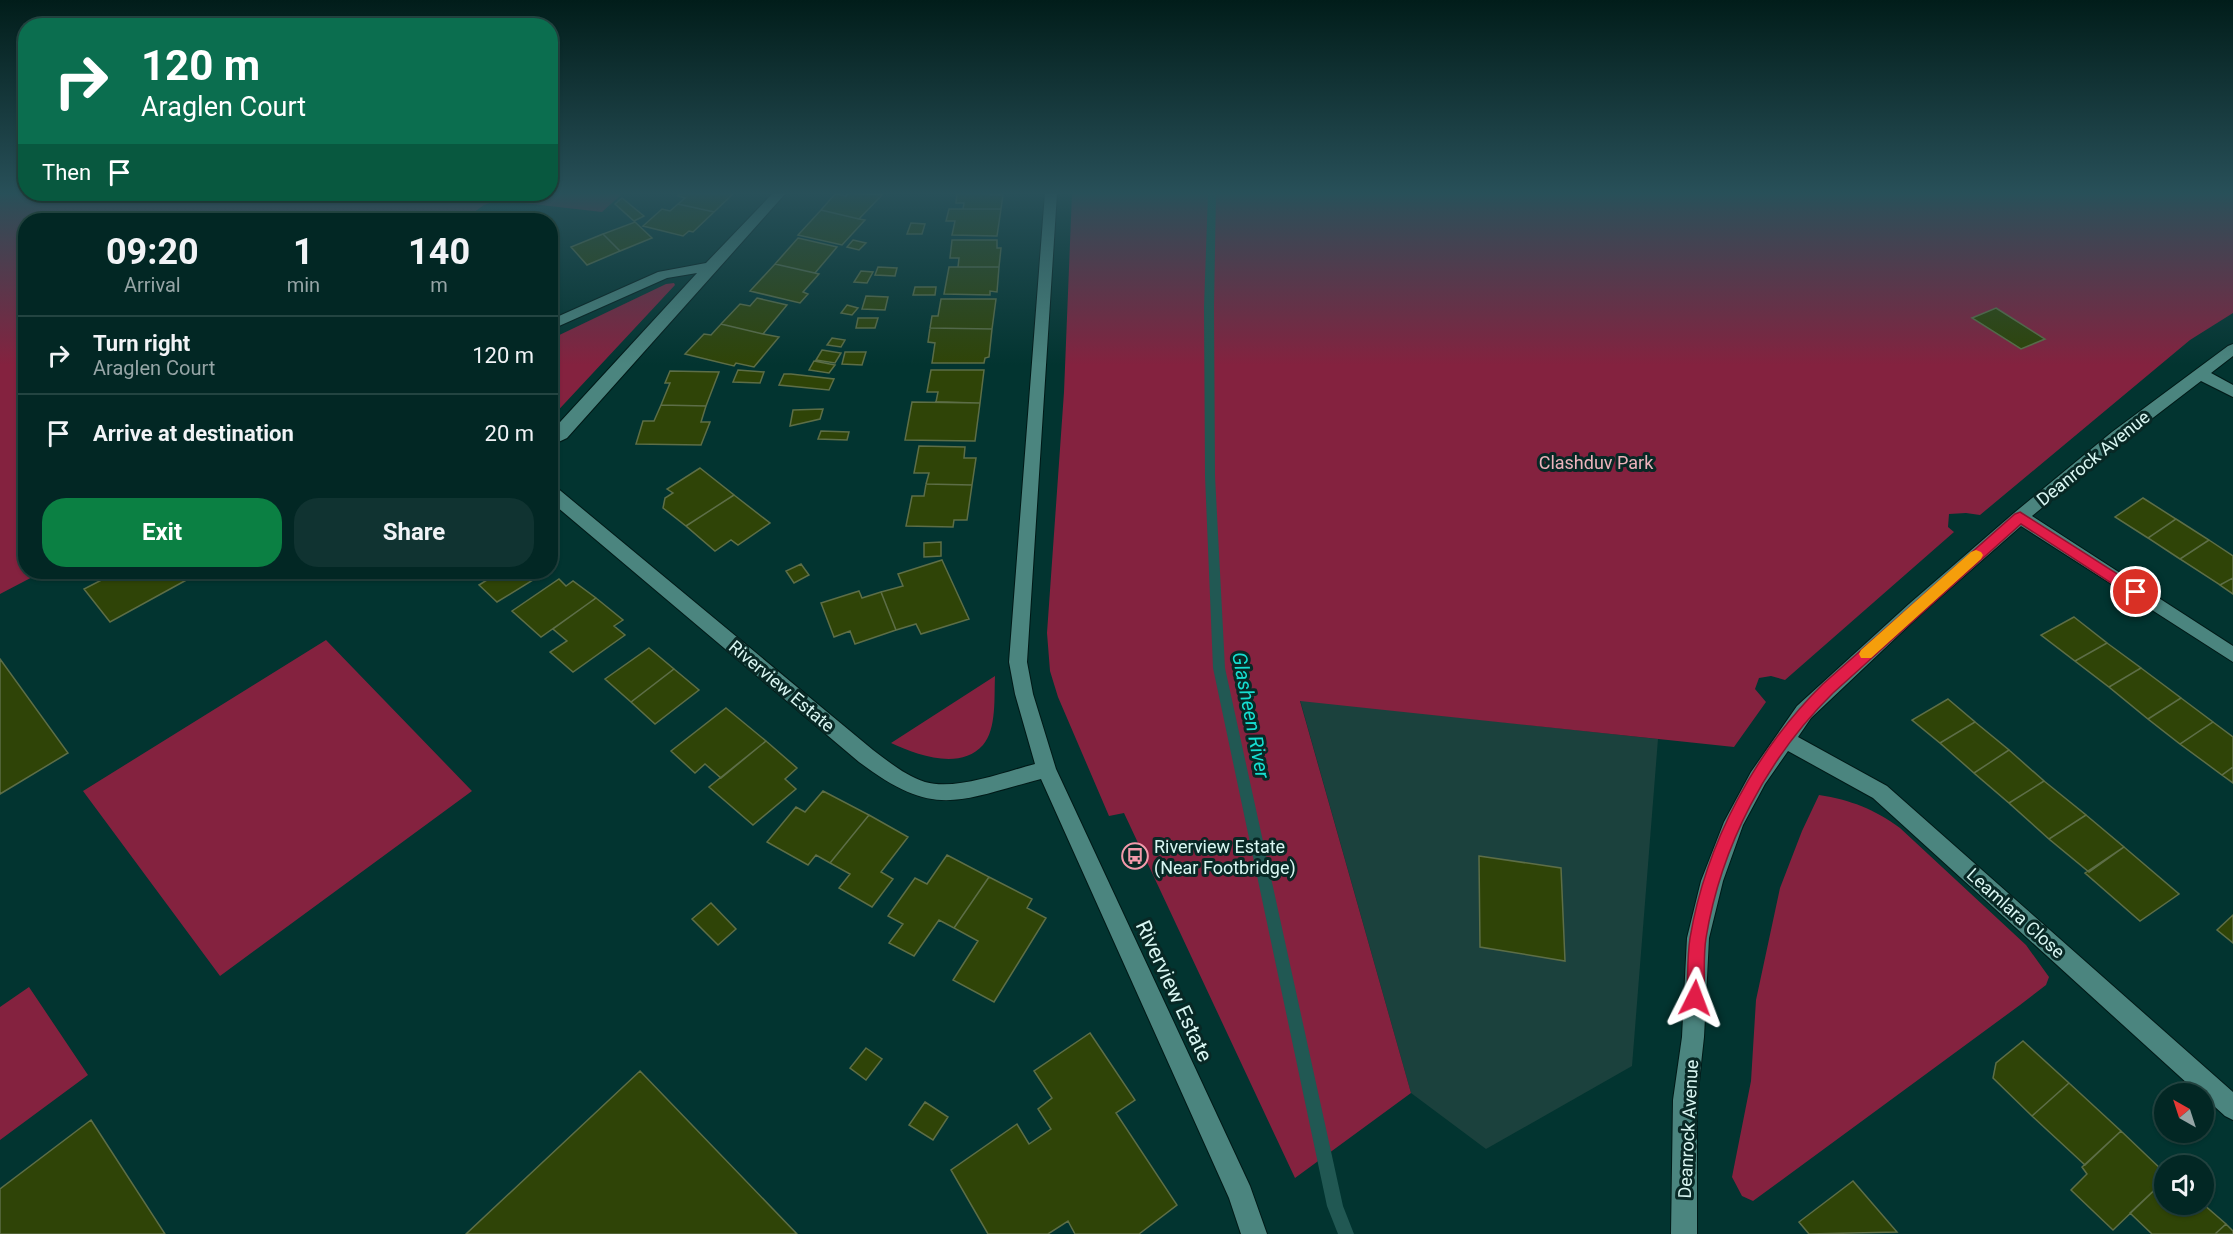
<!DOCTYPE html>
<style>
body{margin:0;font-family:Roboto,sans-serif;background:#103331;color:#f1f3f6;height:100vh;display:flex;flex-direction:column;font-size:22px;white-space:nowrap}
*{box-sizing:border-box;margin:0}
p{font-size:20px;color:#96a5a6}
.icon{flex:none;width:33px;height:33px;fill:none;stroke:currentColor;stroke-width:2;stroke-linecap:round;stroke-linejoin:round}
.map{position:relative;flex:1;overflow:hidden}
.sheet{position:absolute;left:18px;top:213px;width:540px;height:366px;display:flex;flex-direction:column;background:#022724;border-radius:24px;box-shadow:0 2px 4px #0004,0 0 0 2px #234441}
.sheet>*{flex:none}
.hud{position:absolute;left:18px;top:18px;width:540px;height:183px;border-radius:24px;box-shadow:0 2px 4px #0004,0 0 0 2px #234441;background:#0b6e4f;color:#fff;overflow:hidden}
.needle{width:39px;rotate:321deg}
.buttons{position:absolute;left:2154px;top:1083px;display:grid;gap:12px}
.buttons a{display:grid;place-items:center;width:60px;height:60px;border-radius:50%;background:#022724;box-shadow:0 2px 4px #0004,0 0 0 2px #234441;font-size:30px}
.pin{position:absolute;display:grid;place-items:center;width:51px;height:51px;color:#fff;margin:-26px;border:3px solid #fff;border-radius:50%;box-shadow:0 2px 6px #0007}
.me{position:absolute;width:66px;margin:-33px;rotate:3deg;stroke-linejoin:round;filter:drop-shadow(0 0 4px #0008)}
.turn{display:flex;align-items:center;gap:21px;height:126px;padding:0 24px;font-size:27px}
.turn .icon{width:78px;height:78px;stroke-width:2.5}
.turn b{display:block;font-size:42px;line-height:51px}
.then{display:flex;align-items:center;height:57px;padding:0 24px;background:#0003;gap:12px;font-size:22px}
.eta{display:flex;justify-content:space-evenly;align-items:center;height:102px;text-align:center}
.eta b{font-size:36px;font-weight:700;line-height:42px}
.action{display:flex;gap:12px;margin-top:auto;padding:12px 24px}
.action a{flex:1;height:69px;border-radius:24px;background:#0b8043;color:#fff;font-size:24px;font-weight:700;line-height:69px;text-align:center}
.action a+a{background:#103331;color:#f1f3f6}
ul{padding:0;list-style:none}
li{display:flex;align-items:center;gap:18px;height:78px;padding:0 24px;border-top:2px solid #234441}
li div{flex:1}
li b{display:block;font-size:22px}
li em{font-style:normal}
.map>svg:first-child{display:block}
.built{fill:#1b413d}
.green{fill:#84223f}
.lines{fill:none;stroke-linecap:round;stroke-linejoin:round}
.stream{fill:#215853;fill-rule:evenodd}
.building{fill:#2f4407;stroke:#5d6e47;stroke-width:1.5}
.street-casing{stroke:#001917;stroke-width:2}
.street{fill:#4b857f;fill-rule:evenodd}
.route{fill:#e11d48;stroke:#92132f;stroke-width:1.5}
.slow{fill:#f59e0b}
.labels{text-anchor:middle;dominant-baseline:central;stroke-width:6;stroke-linejoin:round;paint-order:stroke}
.street-label{font-size:18px;fill:#d9f6f2;stroke:#082825}
.park-label{font-size:18px;fill:#edb3bc;stroke:#082825}
.poi-label{font-size:18px;fill:#d9f6f2;stroke:#082825;text-anchor:start}
.water-label{font-size:20px;font-style:italic;fill:#16ded1;stroke:#082825}
.near-street-label{font-size:21px;fill:#d9f6f2;stroke:#082825}
</style>
<div class="map">
<svg width="2233" height="1234" viewBox="0 0 2233 1234">
<rect width="100%" height="100%" fill="#023430"/>
<path class="built" d="M 1300,700 L 1658,739 L 1632,1066 L 1486,1149 L 1411,1093 Z"/>
<path class="green" d="M 0,193 L 550,194 L 623,193 L 602,212 L 498,200 L 484,205 L 463,220 L 26,220 L 26,572 L 42,572 L 0,594 Z
M 1072,193 L 2233,193 L 2233,313 L 2190,340 L 1980,515 L 1966,513 L 1949,514 L 1948,527 L 1954,532 L 1785,680 L 1771,676 L 1759,678 L 1755,689 L 1766,702 L 1734,747 L 1300,701 L 1411,1093 L 1295,1178 L 1124,813 L 1109,816 L 1058,697 L 1050,671 L 1047,633 L 1064,392 Z
M 674,283 L 675,285 L 551,418 L 551,339 L 666,284 Z
M 326,640 L 472,791 L 220,976 L 83,791 Z
M 995,676 C 994,696 997,729 983,745 C 960,771 917,755 891,743 Z
M 1819,795 C 1851,800 1874,809 1900,828 L 2026,945 L 2049,977 L 2046,985 L 2020,1005 L 1753,1201 L 1742,1196 L 1732,1177 L 1751,1081 L 1756,1000 L 1780,888 L 1802,831 Z
M 29,987 L 88,1075 L 0,1140 L 0,1007 Z"/>
<g class="lines">
<path class="stream" d="M 1208,193 L 1216,193 L 1214,307 L 1215,476 L 1225,668 L 1343,1206 L 1354,1234 L 1338,1234 L 1327,1206 L 1213,668 L 1205,476 L 1204,307 Z"/>
</g>
<path class="building" d="M 682,193 L 734,193 L 714,212 L 678,204 L 685,198 L 678,196 Z
M 849,193 L 882,195 L 859,219 L 821,210 L 835,194 L 846,196 Z
M 957,193 L 990,193 L 990,195 L 1003,195 L 1001,209 L 963,209 L 964,203 L 956,203 Z
M 622,198 L 644,216 L 634,221 L 615,204 Z
M 678,204 L 714,212 L 693,232 L 689,231 L 683,236 L 643,226 L 662,209 L 670,211 Z
M 949,209 L 1001,209 L 997,236 L 952,235 L 955,221 L 946,221 Z
M 821,210 L 859,219 L 865,220 L 842,245 L 798,235 Z
M 635,222 L 652,238 L 620,251 L 603,234 Z
M 911,223 L 925,224 L 922,234 L 907,234 Z
M 603,234 L 620,251 L 587,265 L 571,247 Z
M 798,238 L 837,247 L 815,273 L 775,264 Z
M 853,240 L 866,243 L 859,250 L 847,247 Z
M 952,240 L 997,240 L 997,248 L 1001,248 L 999,267 L 958,267 L 959,258 L 950,258 Z
M 775,264 L 819,274 L 803,292 L 808,294 L 800,303 L 750,291 Z
M 878,267 L 897,268 L 895,276 L 875,275 Z
M 949,267 L 999,267 L 997,292 L 990,291 L 990,295 L 944,294 Z
M 861,271 L 873,272 L 867,283 L 854,282 Z
M 915,287 L 936,287 L 935,295 L 913,295 Z
M 866,296 L 888,297 L 885,310 L 862,309 Z
M 757,298 L 787,305 L 763,334 L 721,324 L 740,304 L 750,306 Z
M 941,299 L 996,299 L 992,329 L 930,328 L 932,316 L 938,316 Z
M 847,305 L 858,308 L 852,315 L 841,313 Z
M 1996,308 L 2045,339 L 2021,349 L 1972,318 Z
M 858,318 L 878,318 L 875,328 L 856,328 Z
M 721,324 L 763,334 L 779,337 L 754,367 L 736,363 L 734,366 L 685,354 L 704,334 L 711,335 Z
M 930,328 L 992,329 L 989,357 L 985,358 L 984,363 L 932,363 L 935,343 L 928,342 Z
M 832,338 L 845,340 L 841,347 L 827,345 Z
M 822,350 L 841,353 L 835,363 L 816,360 Z
M 845,352 L 866,352 L 862,365 L 842,364 Z
M 814,361 L 835,365 L 829,373 L 809,370 Z
M 738,370 L 764,372 L 760,383 L 733,382 Z
M 931,370 L 984,370 L 980,403 L 936,402 L 938,392 L 927,392 Z
M 670,371 L 719,372 L 706,406 L 661,405 L 670,383 L 665,383 Z
M 784,374 L 791,374 L 834,379 L 829,390 L 779,385 Z
M 912,402 L 980,403 L 975,441 L 905,440 Z
M 661,405 L 706,406 L 701,422 L 710,422 L 701,445 L 636,444 L 643,421 L 654,421 Z
M 823,409 L 820,419 L 790,426 L 793,410 Z
M 821,431 L 849,432 L 847,440 L 818,439 Z
M 919,446 L 965,447 L 964,458 L 976,458 L 972,485 L 926,484 L 929,473 L 914,473 Z
M 700,468 L 734,495 L 686,526 L 663,508 L 665,498 L 673,493 L 667,489 Z
M 926,484 L 972,485 L 967,520 L 954,520 L 953,527 L 906,526 L 912,496 L 924,496 Z
M 734,495 L 770,523 L 738,545 L 731,540 L 715,551 L 686,526 Z
M 2143,498 L 2176,519 L 2148,538 L 2115,517 Z
M 2176,519 L 2209,540 L 2180,559 L 2148,538 Z
M 2209,540 L 2233,556 L 2233,578 L 2220,585 L 2180,559 Z
M 941,542 L 941,556 L 924,557 L 924,543 Z
M 942,560 L 969,619 L 921,634 L 916,624 L 896,630 L 881,592 L 903,586 L 898,574 Z
M 801,564 L 809,575 L 794,583 L 786,571 Z
M 117,572 L 201,572 L 110,622 L 84,589 Z
M 486,572 L 546,572 L 497,602 L 479,585 L 492,577 Z
M 2233,578 L 2233,594 L 2220,585 Z
M 559,579 L 566,586 L 573,581 L 596,598 L 541,637 L 512,611 Z
M 859,591 L 862,598 L 881,592 L 896,630 L 855,644 L 850,631 L 834,637 L 821,603 Z
M 596,598 L 623,620 L 614,626 L 625,635 L 573,672 L 550,652 L 567,641 L 553,629 Z
M 2074,617 L 2107,643 L 2075,661 L 2041,635 Z
M 2107,643 L 2141,668 L 2109,687 L 2075,661 Z
M 649,648 L 674,669 L 631,702 L 605,679 Z
M 0,659 L 68,753 L 0,794 Z
M 2141,668 L 2181,698 L 2148,719 L 2109,687 Z
M 674,669 L 699,690 L 655,724 L 631,702 Z
M 2181,698 L 2213,722 L 2180,744 L 2148,719 Z
M 1948,699 L 1975,722 L 1940,743 L 1912,720 Z
M 726,708 L 766,741 L 721,778 L 705,764 L 695,773 L 671,751 Z
M 1975,722 L 2009,750 L 1974,773 L 1940,743 Z
M 2213,722 L 2233,737 L 2233,767 L 2222,775 L 2180,744 Z
M 766,741 L 797,768 L 785,779 L 796,789 L 753,825 L 709,787 Z
M 2009,750 L 2044,781 L 2009,803 L 1974,773 Z
M 2233,767 L 2233,783 L 2222,775 Z
M 2044,781 L 2086,815 L 2049,839 L 2009,803 Z
M 823,791 L 869,815 L 830,863 L 816,855 L 808,865 L 767,842 L 796,807 L 805,812 Z
M 869,815 L 908,837 L 881,872 L 893,879 L 872,907 L 839,888 L 850,874 L 830,863 Z
M 2086,815 L 2124,847 L 2089,872 L 2049,839 Z
M 2124,847 L 2179,894 L 2140,921 L 2085,873 Z
M 947,855 L 989,877 L 954,928 L 939,920 L 914,956 L 889,943 L 903,924 L 888,916 L 915,878 L 927,884 Z
M 1479,856 L 1561,868 L 1565,961 L 1480,947 Z
M 989,877 L 1032,899 L 1027,908 L 1046,918 L 994,1002 L 953,980 L 978,941 L 954,928 Z
M 711,903 L 736,929 L 718,945 L 692,919 Z
M 2233,915 L 2233,943 L 2217,930 Z
M 1090,1033 L 1135,1100 L 1116,1113 L 1177,1205 L 1139,1234 L 1075,1234 L 1068,1221 L 1048,1234 L 988,1234 L 951,1170 L 1017,1124 L 1029,1144 L 1051,1129 L 1038,1109 L 1052,1098 L 1034,1071 Z
M 2023,1041 L 2069,1083 L 2032,1116 L 1993,1078 L 1996,1063 Z
M 866,1048 L 882,1059 L 866,1080 L 850,1068 Z
M 640,1071 L 797,1234 L 466,1234 Z
M 2069,1083 L 2121,1131 L 2085,1165 L 2032,1116 Z
M 925,1102 L 948,1117 L 933,1140 L 909,1125 Z
M 91,1120 L 165,1234 L 0,1234 L 0,1189 Z
M 2121,1131 L 2164,1172 L 2164,1181 L 2113,1230 L 2071,1190 L 2087,1174 L 2082,1167 Z
M 1853,1181 L 1897,1232 L 1809,1234 L 1799,1222 Z
M 2164,1181 L 2164,1204 L 2203,1204 L 2226,1224 L 2215,1234 L 2152,1234 L 2130,1213 Z
M 2226,1224 L 2233,1231 L 2233,1234 L 2215,1234 Z"/>
<g class="lines">
<g class="street-casing">
<path id="street" d="M 773,193 L 786,193 L 567,438 L 550,446 L 550,433 L 697,273 L 667,278 L 550,330 L 550,320 L 658,272 L 706,263 Z
M 1045,193 L 1057,193 L 1027,662 L 1033,694 L 1056,769 L 1250,1186 L 1267,1234 L 1241,1234 L 1229,1198 L 1041,779 C 956,801 935,819 859,762 L 550,501 L 550,485 L 556,487 L 873,750 C 889,762 906,776 925,782 C 956,791 1004,772 1035,764 L 1015,694 L 1009,662 Z
M 2233,344 L 2233,356 L 2211,373 L 2233,385 L 2233,397 L 2201,381 L 2124,440 L 2032,516 L 2233,646 L 2233,662 L 2021,526 L 1921,614 L 1811,718 L 1798,737 L 1887,786 L 2233,1092 L 2233,1120 L 2225,1116 L 2204,1097 L 2204,1094 L 2199,1094 L 1873,798 L 1788,751 L 1765,784 L 1743,825 L 1723,881 L 1709,938 L 1704,1037 L 1697,1100 L 1697,1234 L 1671,1234 L 1673,1100 L 1682,1037 L 1687,938 L 1701,881 L 1724,822 L 1751,772 L 1797,706 L 1909,604 L 2014,513 L 2112,432 L 2228,346 Z"/>
</g>
<use href="#street" class="street"/>
</g>
<linearGradient id="sky" x2="0" y2="1"><stop stop-color="#011d1a"/><stop offset="0.53" stop-color="#285059"/><stop offset="1" stop-color="#285059" stop-opacity="0"/></linearGradient>
<rect width="2233" height="365" fill="url(#sky)"/>
<path class="route" d="M 2020,512 L 2141,589 L 2143,592 L 2141,596 L 2131,596 L 2021,524 L 1833,693 C 1767,758 1721,846 1706,938 C 1703,957 1705,978 1704,998 L 1701,1003 L 1695,1006 L 1689,1003 L 1687,998 C 1688,978 1687,957 1690,938 C 1706,843 1755,751 1823,684 L 2015,514 Z"/>
<path class="slow" d="M 1976,550 L 1981,552 L 1983,555 L 1981,559 L 1871,658 L 1861,658 L 1859,654 L 1861,650 L 1971,552 Z"/>
<defs>
<g id="bus-ring" transform="scale(1.35)"><circle r="9.5" fill="#082825" stroke="#f39aab" stroke-width="1.5"/><path d="M-5-6H5V4H4V6H2V4H-2V6H-4V4H-5ZM-3.5-4V0h7V-4ZM-3.5 1.2v1.5H-2V1.2ZM2 1.2v1.5H3.5V1.2Z" fill="#f39aab"/></g>
</defs>
<g fill-rule="evenodd">
<use href="#bus-ring" x="1135" y="856"/>
</g>
<g class="labels">
<g class="street-label">
<text transform="translate(2093 458) rotate(-39)">Deanrock Avenue</text>
<text transform="translate(782 686) rotate(40)">Riverview Estate</text>
<text transform="translate(2016 913) rotate(42)">Leamlara Close</text>
<text transform="translate(1688 1129) rotate(-87)">Deanrock Avenue</text>
</g>
<g class="park-label">
<text x="1596" y="462">Clashduv Park</text>
</g>
<g class="poi-label">
<text x="1154" y="846">Riverview Estate<tspan x="1154" dy="21">(Near Footbridge)</tspan></text>
</g>
<g class="water-label">
<text transform="translate(1251 715) rotate(79)">Glasheen River</text>
</g>
<g class="near-street-label">
<text transform="translate(1174 991) rotate(65)">Riverview Estate</text>
</g>
</g>
</svg>
<div class="buttons">
<a><svg class="needle" viewBox="-14 -14 28 28"><path d="M0-13l5 13h-10z" fill="#e53935"/><path d="M0 13l5-13h-10z" fill="#96a5a6"/></svg></a>
<a><svg class="icon" aria-label="sound" viewBox="0 0 24 24"><path d="M4 9h4l5-4v14l-5-4H4zM17 9q2 3 0 6"/></svg></a>
</div>
<div class="pin" style="left:2136px;top:592px;background:#d93025"><svg class="icon" aria-label="arrive" viewBox="0 0 24 24"><path d="M6 21V4h12l-3 4 3 4H6"/></svg></div>
<svg class="me" style="left:1695px;top:998px" viewBox="-20 -20 40 40"><path d="M0-17L14 15 0 8-14 15z" fill="#e11d48" stroke="#fff" stroke-width="4"/></svg>
<div class="hud">
<div class="turn"><svg class="icon" aria-label="right" viewBox="0 0 24 24"><path d="M7 20v-9h11M14 6l5 5-5 5"/></svg><div><b>120 m</b>Araglen Court</div></div>
<div class="then">Then<svg class="icon" aria-label="arrive" viewBox="0 0 24 24"><path d="M6 21V4h12l-3 4 3 4H6"/></svg></div>
</div>
<section class="sheet">
<div class="eta">
<div><b>09:20</b><p>Arrival</p></div>
<div><b>1</b><p>min</p></div>
<div><b>140</b><p>m</p></div>
</div>
<ul>
<li><svg class="icon" aria-label="right" viewBox="0 0 24 24"><path d="M7 20v-9h11M14 6l5 5-5 5"/></svg><div><b>Turn right</b><p>Araglen Court</p></div><em>120 m</em></li>
<li><svg class="icon" aria-label="arrive" viewBox="0 0 24 24"><path d="M6 21V4h12l-3 4 3 4H6"/></svg><div><b>Arrive at destination</b></div><em>20 m</em></li>
</ul>
<div class="action"><a>Exit</a><a>Share</a></div>
</section>
</div>
